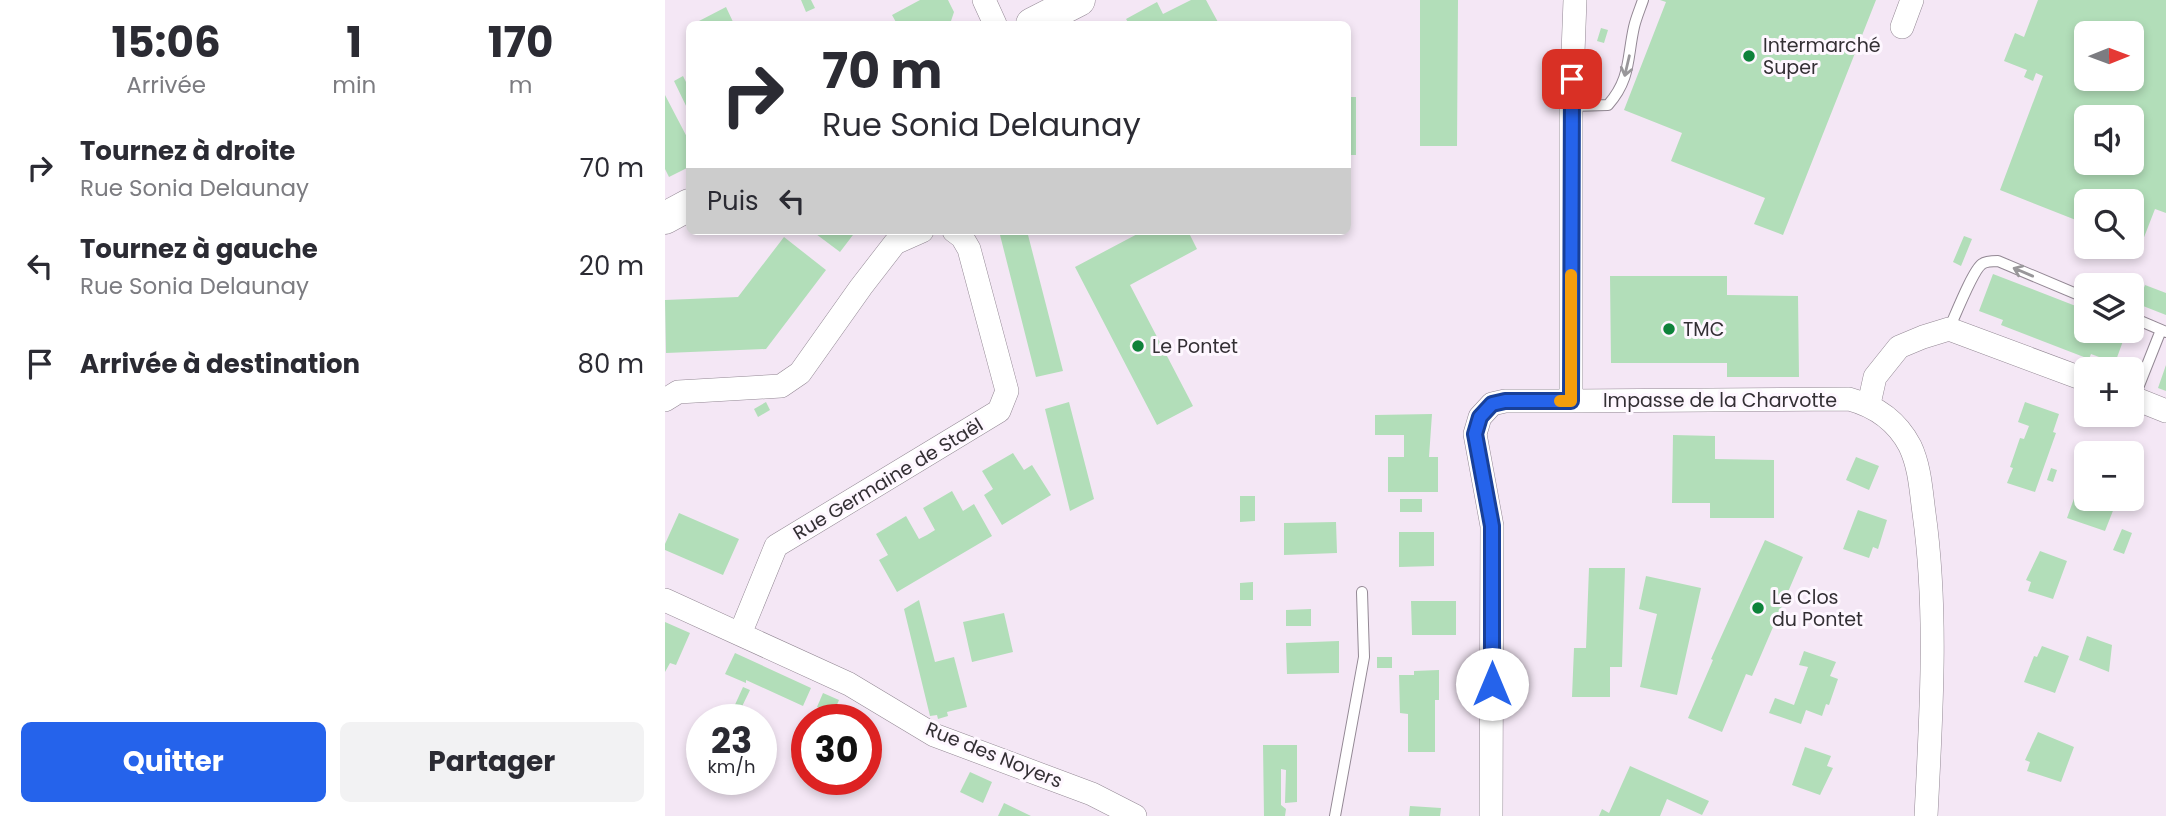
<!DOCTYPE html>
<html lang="fr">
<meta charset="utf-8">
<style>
body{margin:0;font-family:Poppins,sans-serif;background:#f2f2f3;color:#2b2b33;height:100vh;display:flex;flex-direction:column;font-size:26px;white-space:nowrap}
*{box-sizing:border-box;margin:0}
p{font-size:23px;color:#7c7c81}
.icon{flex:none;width:38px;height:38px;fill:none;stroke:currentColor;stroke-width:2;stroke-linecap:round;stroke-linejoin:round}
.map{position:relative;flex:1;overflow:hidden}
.side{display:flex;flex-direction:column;background:#fff;width:665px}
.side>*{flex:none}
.top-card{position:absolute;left:21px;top:21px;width:665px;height:214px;border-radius:10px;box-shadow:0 4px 10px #0003;background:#fff;color:#2b2b33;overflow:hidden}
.needle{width:46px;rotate:89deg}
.fabs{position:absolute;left:1409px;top:21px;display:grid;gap:14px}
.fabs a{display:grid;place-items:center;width:70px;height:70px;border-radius:10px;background:#fff;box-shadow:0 4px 10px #0003;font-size:35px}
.speed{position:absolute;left:21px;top:704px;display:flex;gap:14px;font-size:35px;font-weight:700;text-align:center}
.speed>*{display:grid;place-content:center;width:91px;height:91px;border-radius:50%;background:#fff;box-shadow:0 4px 10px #0003;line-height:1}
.speed small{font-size:18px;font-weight:400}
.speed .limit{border:10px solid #d22;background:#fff;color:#111}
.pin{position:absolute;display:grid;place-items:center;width:60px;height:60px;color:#fff;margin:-30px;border-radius:14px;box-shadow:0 4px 10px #0006}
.me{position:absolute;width:77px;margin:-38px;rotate:0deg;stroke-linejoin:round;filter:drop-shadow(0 0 5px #0008)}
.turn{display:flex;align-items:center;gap:24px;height:147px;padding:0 21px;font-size:32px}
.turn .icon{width:91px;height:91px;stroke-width:2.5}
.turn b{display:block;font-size:49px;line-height:60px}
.then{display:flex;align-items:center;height:66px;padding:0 21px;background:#0003;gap:14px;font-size:26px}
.eta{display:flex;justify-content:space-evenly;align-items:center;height:119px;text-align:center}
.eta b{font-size:42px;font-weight:700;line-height:49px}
.cta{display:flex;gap:14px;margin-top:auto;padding:14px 21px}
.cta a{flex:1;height:80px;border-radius:10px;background:#2563eb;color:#fff;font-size:28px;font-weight:700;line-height:80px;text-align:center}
.cta a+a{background:#f2f2f3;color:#2b2b33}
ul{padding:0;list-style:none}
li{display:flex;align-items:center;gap:21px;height:98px;padding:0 21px}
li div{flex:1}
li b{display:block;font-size:26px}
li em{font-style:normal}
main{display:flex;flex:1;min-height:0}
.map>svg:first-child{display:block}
.building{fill:#b2deb9;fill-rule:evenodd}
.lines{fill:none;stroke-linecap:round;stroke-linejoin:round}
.lane-casing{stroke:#938894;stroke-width:12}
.street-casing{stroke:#938894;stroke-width:24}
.secondary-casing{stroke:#938894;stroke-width:33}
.lane{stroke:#fff;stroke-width:10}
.street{stroke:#fff;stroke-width:23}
.secondary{stroke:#fff;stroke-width:32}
.oneway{stroke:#99979a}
.route-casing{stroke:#184099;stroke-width:18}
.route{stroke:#2563eb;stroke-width:12}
.slow{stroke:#f59e0b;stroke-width:12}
.poi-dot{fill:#0e823a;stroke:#fef7ff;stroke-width:2.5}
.labels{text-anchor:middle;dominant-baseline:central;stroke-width:6;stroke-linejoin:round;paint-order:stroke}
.poi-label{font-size:19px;fill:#332f34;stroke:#fef7ff;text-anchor:start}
.street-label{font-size:19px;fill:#332f34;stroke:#fef7ff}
</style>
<main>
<section class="side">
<div class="eta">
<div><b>15:06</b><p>Arrivée</p></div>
<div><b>1</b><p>min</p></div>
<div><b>170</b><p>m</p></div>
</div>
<ul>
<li><svg class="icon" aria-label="right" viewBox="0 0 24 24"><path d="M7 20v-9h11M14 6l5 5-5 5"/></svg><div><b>Tournez à droite</b><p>Rue Sonia Delaunay</p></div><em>70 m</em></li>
<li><svg class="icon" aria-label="left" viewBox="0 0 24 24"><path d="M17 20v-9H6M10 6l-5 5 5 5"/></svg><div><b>Tournez à gauche</b><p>Rue Sonia Delaunay</p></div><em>20 m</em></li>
<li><svg class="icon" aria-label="arrive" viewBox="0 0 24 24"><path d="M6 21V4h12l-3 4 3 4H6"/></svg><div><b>Arrivée à destination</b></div><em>80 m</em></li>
</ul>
<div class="cta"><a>Quitter</a><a>Partager</a></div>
</section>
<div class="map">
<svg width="1501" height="816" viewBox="0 0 1501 816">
<rect width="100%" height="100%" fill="#f4e7f5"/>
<path class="building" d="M 136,0 L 146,0 L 150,8 L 141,12 Z
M 255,0 L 283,0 L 289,12 L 285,24 L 232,24 L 227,15 Z
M 526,0 L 541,0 L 554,24 L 464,24 L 461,19 L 492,2 L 498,14 Z
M 755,0 L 793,0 L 792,146 L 755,146 Z
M 995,0 L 1211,0 L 1118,235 L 1089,224 L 1100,198 L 1006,161 L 1017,133 L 959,110 L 1001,2 Z
M 1373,0 L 1501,0 L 1501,213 L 1490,209 L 1476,245 L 1466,241 L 1466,201 L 1421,201 L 1421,224 L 1335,190 L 1378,76 L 1371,73 L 1368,81 L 1359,77 L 1362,70 L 1339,61 L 1350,33 L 1359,37 ZM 1421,33 L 1466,33 L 1466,79 L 1421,79 ZM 1421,117 L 1466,117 L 1466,163 L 1421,163 Z
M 61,7 L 69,24 L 35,24 L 34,21 Z
M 936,28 L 943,30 L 939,43 L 932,41 Z
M 18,76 L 22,84 L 24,83 L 24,112 L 9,81 Z
M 0,95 L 24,141 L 24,167 L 4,177 L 0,169 Z
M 682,97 L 691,97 L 691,155 L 682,155 Z
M 147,231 L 191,231 L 175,252 Z
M 334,231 L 362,231 L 398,371 L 371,377 Z
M 478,231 L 523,231 L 532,249 L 465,285 L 528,406 L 492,425 L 410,267 Z
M 1299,236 L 1307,239 L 1296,266 L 1288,262 Z
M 119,237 L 161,270 L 101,349 L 1,353 L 0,300 L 73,297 Z
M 1328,274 L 1421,310 L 1421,331 L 1462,331 L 1460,336 L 1464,337 L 1461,342 L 1458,341 L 1450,363 L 1426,354 L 1424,359 L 1336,325 L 1338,320 L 1314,311 Z
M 945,276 L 1062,276 L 1062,295 L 1133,296 L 1134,377 L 1062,377 L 1062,363 L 946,363 Z
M 1480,285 L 1501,293 L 1501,315 L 1473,304 Z
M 1501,365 L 1501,391 L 1493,388 Z
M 101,402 L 105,410 L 93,417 L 89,409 Z
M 404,402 L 429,499 L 405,511 L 380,409 Z
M 1360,402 L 1394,414 L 1388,432 L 1391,433 L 1370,492 L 1342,483 L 1348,468 L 1345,467 L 1355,438 L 1359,439 L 1364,426 L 1353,422 Z
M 767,414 L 764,457 L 773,457 L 773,492 L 723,492 L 723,457 L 739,457 L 739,435 L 710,435 L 710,415 Z
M 1008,435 L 1050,436 L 1050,459 L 1109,460 L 1109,518 L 1045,518 L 1045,503 L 1007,503 Z
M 348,453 L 359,470 L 367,465 L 386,495 L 337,525 L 319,495 L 328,489 L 317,471 Z
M 1191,457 L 1214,466 L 1204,490 L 1181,480 Z
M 1386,468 L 1392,470 L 1388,482 L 1382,480 Z
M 287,491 L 298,511 L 309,504 L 327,536 L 232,592 L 214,560 L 223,555 L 211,534 L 241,516 L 254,539 L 262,535 L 270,530 L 258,508 Z
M 1411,493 L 1421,496 L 1421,499 L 1440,499 L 1451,503 L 1440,531 L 1402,518 Z
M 575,496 L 590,496 L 590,521 L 575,522 Z
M 735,499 L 757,499 L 757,512 L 735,512 Z
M 1193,510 L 1222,520 L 1213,549 L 1208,547 L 1204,558 L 1178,549 Z
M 14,513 L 74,539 L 58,575 L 0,550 L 0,544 Z
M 671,522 L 672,553 L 619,555 L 619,523 Z
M 1457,529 L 1467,533 L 1459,554 L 1448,550 Z
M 734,532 L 769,532 L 769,566 L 734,567 Z
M 1100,540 L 1138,557 L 1087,676 L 1081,674 L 1057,732 L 1023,718 L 1048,660 L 1046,659 Z
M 1375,551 L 1402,561 L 1388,599 L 1363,591 L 1366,582 L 1361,580 Z
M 924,568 L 960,568 L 957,667 L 945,667 L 945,697 L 907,697 L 909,648 L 921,648 Z
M 981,576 L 1036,588 L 1012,695 L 975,687 L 992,614 L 974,609 Z
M 588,582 L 588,600 L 575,600 L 575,583 Z
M 254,600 L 270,662 L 289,657 L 302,707 L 282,712 L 283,716 L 273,719 L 272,715 L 265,716 L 239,609 Z
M 746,601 L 791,601 L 791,635 L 747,635 Z
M 646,609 L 646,626 L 621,626 L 621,610 Z
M 339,613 L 348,652 L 307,662 L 298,622 Z
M 0,622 L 25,633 L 11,665 L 5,663 L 0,672 Z
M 1422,636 L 1447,645 L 1444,672 L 1414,660 Z
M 674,641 L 674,673 L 622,674 L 621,643 Z
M 1377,646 L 1404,656 L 1390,693 L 1359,682 L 1369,656 L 1372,657 Z
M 1139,651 L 1171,662 L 1165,676 L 1173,679 L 1164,705 L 1161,704 L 1157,716 L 1141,710 L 1136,724 L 1104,713 L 1110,698 L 1129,705 L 1143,667 L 1134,665 Z
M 70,653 L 146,688 L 138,706 L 81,680 L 81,683 L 60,674 Z
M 712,657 L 727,657 L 727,668 L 712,668 Z
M 774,670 L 774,700 L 770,700 L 770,752 L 743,752 L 743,714 L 735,713 L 734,675 L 749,675 L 749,671 Z
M 78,687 L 85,690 L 71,719 L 66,719 L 64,718 Z
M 158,693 L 174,700 L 168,714 L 152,707 Z
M 1373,732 L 1409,747 L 1396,782 L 1362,771 L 1365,762 L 1360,760 Z
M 598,745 L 632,745 L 632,802 L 620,803 L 621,770 L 616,769 L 616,805 L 621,809 L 620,816 L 599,816 Z
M 1140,747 L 1166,756 L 1162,766 L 1168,768 L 1155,795 L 1127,785 Z
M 965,766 L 1044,801 L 1037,815 L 1002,799 L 995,816 L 934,816 L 937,809 L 944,813 Z
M 305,772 L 327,782 L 318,803 L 295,792 Z
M 339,803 L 366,816 L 333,816 Z
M 745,806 L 776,808 L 775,816 L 744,816 Z"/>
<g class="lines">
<g class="lane-casing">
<path id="lane" d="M 906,106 L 943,105 C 966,79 962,58 969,27 C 971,18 975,9 978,0
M 1466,317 L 1501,332
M 1284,329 C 1290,316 1308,270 1317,264 C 1321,261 1328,261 1333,261 L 1421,298
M 1469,398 L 1496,330
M 670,816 L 699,657 L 697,592"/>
</g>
<g class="street-casing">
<path id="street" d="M 319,0 L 330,24
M 1237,27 L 1247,0
M 1466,397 L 1501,411
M 0,400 L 13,392 L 116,386 L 135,373 L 196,287 L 230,243 L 257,231
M 906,401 L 1184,399 C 1210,406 1232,421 1245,446 C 1255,467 1256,491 1259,513 C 1273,613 1266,716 1261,816
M 1204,404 L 1210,377 L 1234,347 L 1258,337 L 1284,329 L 1421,380
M 0,600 L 184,684 L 269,735 L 427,794 L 470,816
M 75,634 L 111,546 L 334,411 L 342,391 L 304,249 L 297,237 L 289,231
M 826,816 L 827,526 L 810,434 L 815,417 L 827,404 L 840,401 L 906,401 L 906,106 L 910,0"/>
</g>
<g class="secondary-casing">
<path id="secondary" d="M 367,24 L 414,0
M 0,218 L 24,205"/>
</g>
<use href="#lane" class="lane"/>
<use href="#street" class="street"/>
<use href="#secondary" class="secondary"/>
</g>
<defs><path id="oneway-shaft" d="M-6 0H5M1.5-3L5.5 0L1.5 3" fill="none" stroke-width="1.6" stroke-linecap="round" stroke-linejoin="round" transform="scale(1.75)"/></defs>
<g class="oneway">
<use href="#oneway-shaft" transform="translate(962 66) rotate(103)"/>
<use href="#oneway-shaft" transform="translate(1358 272) rotate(-157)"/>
</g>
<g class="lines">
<g class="route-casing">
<path id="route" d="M 827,684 L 827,526 L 810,434 L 815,417 L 827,404 L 840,401 L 906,401 L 907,79"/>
</g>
<use href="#route" class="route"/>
<path class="slow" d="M 895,401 L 906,401 L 906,275"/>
</g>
<g class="poi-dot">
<circle cx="1084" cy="56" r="7"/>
<circle cx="1004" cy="329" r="7"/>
<circle cx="473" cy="346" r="7"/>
<circle cx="1093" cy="608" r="7"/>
</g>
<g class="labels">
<g class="poi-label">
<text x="1098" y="45">Intermarché<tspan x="1098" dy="22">Super</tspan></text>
<text x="1018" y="329">TMC</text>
<text x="487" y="346">Le Pontet</text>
<text x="1107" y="597">Le Clos<tspan x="1107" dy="22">du Pontet</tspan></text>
</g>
<g class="street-label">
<text x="1055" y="400">Impasse de la Charvotte</text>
<text transform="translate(223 479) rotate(-31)">Rue Germaine de Staël</text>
<text transform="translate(329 755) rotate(22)">Rue des Noyers</text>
</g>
</g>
</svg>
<div class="fabs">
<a><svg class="needle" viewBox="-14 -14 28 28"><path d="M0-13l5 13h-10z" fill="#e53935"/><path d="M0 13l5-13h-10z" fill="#7c7c81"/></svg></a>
<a><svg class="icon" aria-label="sound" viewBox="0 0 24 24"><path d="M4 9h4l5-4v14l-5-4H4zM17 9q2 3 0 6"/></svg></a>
<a><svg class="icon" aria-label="search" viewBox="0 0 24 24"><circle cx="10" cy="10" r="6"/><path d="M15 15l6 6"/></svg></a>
<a><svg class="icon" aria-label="layers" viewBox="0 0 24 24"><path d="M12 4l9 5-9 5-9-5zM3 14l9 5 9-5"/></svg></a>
<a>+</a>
<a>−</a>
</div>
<div class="speed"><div>23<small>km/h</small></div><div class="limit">30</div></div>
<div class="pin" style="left:907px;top:79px;background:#d93025"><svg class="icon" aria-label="arrive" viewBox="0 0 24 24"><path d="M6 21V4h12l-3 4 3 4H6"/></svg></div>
<svg class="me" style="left:827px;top:684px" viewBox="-20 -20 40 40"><circle r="19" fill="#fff"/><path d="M0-13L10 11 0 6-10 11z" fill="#2563eb"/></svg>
<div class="top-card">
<div class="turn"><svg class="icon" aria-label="right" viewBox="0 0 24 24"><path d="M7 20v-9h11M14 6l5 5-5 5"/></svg><div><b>70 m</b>Rue Sonia Delaunay</div></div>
<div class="then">Puis<svg class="icon" aria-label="left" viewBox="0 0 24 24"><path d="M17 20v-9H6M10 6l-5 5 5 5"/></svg></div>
</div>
</div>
</main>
